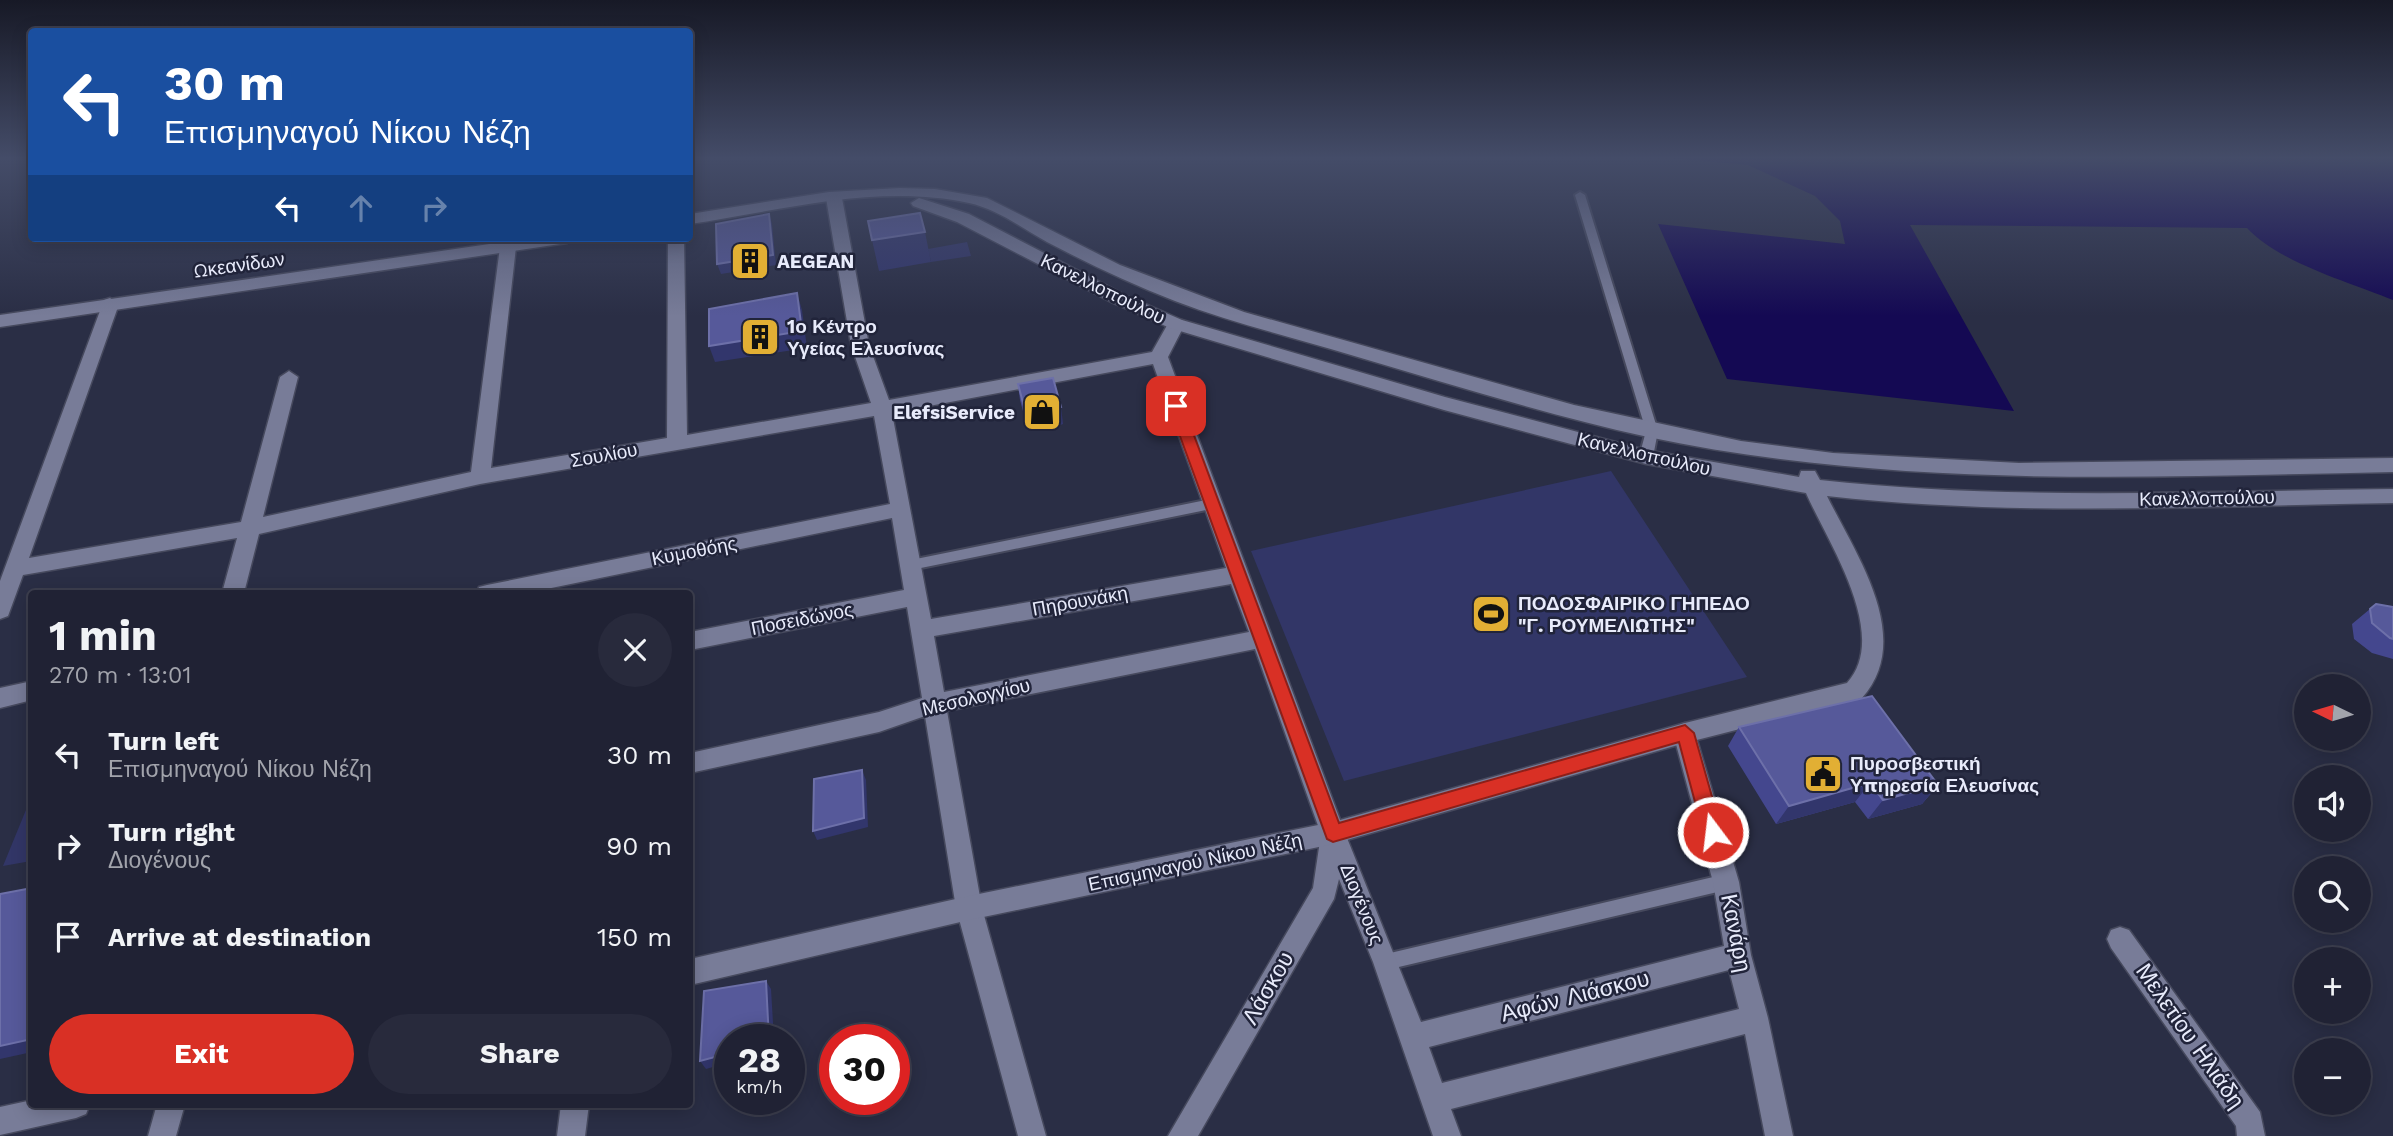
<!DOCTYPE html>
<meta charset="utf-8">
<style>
body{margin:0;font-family:"Work Sans",sans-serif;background:#282a3c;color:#f1f3f6;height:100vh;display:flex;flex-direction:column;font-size:26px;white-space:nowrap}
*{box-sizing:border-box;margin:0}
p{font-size:23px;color:#a2a4ac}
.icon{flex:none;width:38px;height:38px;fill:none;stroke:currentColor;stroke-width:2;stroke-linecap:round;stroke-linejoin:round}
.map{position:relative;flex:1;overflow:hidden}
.panel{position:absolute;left:28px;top:590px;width:665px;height:518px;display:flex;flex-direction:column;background:#202234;border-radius:7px;box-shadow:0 4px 18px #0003,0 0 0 2px #3d3f4f}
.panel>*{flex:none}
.hud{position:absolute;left:28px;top:28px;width:665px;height:214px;border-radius:7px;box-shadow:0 4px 18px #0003,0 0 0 2px #3d3f4f;background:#1a4fa0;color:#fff;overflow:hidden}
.needle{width:46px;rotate:275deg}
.controls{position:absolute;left:2294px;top:674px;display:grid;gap:14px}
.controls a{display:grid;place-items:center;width:77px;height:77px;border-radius:50%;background:#202234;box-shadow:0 4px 18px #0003,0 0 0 2px #3d3f4f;font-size:35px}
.speed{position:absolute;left:714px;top:1024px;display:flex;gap:14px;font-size:35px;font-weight:700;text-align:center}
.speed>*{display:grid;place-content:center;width:91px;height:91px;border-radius:50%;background:#202234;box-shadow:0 4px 18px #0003,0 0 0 2px #3d3f4f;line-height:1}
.speed small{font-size:18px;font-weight:400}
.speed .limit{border:10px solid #d22;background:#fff;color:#111}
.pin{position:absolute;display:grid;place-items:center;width:60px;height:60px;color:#fff;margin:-30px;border-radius:14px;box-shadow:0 4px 10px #0006}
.me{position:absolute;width:77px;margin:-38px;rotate:345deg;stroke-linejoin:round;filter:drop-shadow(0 0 5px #0008)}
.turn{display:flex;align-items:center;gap:24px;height:147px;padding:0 21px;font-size:32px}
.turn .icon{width:91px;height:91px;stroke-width:2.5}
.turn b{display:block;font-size:49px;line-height:60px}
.lanes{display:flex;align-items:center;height:66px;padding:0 21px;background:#0003;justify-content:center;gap:35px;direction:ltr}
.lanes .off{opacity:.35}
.round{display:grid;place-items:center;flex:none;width:74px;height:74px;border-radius:37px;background:#282a3c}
.summary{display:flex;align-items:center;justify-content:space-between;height:119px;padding:0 21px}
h1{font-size:42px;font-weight:700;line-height:52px}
.button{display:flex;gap:14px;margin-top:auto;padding:14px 21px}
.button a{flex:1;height:80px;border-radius:42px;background:#d93025;color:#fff;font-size:28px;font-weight:700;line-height:80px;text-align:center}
.button a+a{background:#282a3c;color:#f1f3f6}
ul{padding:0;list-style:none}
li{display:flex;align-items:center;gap:21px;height:91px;padding:0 21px}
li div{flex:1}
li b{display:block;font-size:26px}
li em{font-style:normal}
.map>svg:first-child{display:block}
.green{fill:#323667}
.water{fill:#140953}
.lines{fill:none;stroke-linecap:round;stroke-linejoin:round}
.service-casing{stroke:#46495d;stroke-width:4}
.minor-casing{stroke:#46495d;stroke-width:3}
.tertiary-casing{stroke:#46495d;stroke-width:3}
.service{fill:#787c98;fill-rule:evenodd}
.minor{fill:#787c98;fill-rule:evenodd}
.tertiary{fill:#787c98;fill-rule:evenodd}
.wall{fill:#44478e}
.shaded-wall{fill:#32366c}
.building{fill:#56599a;stroke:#6d70a9;stroke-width:2}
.route{fill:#d93025;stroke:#8d1f18;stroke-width:2}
.labels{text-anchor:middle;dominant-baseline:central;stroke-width:5;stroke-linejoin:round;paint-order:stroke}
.poi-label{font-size:19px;font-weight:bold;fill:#e8ebfb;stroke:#21243a;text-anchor:start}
.street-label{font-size:19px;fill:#e8ebfb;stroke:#21243a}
.near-street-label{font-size:23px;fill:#e8ebfb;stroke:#21243a}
</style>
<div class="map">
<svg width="2393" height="1136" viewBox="0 0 2393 1136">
<rect width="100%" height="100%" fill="#2a2e45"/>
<path class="green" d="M 967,242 L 971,256 L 931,262 L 928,249 Z
M 1611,471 L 1747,677 L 1344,781 L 1251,551 Z
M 28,805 L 31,805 L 31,861 L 3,866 Z"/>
<path class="water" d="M 1659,157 L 2393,157 L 2393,300 C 2349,282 2280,263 2247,228 L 1910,225 L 2014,411 L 1727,379 L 1658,224 L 1845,244 L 1840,221 L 1815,196 L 1748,165 Z"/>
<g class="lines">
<g class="service-casing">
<path id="service" d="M 1580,192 L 1585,195 L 1658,431 L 1653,457 L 1646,462 L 1639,457 L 1646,431 L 1575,195 Z
M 1211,499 L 1218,504 L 1211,509 L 911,570 L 906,569 L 904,565 L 906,561 L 911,560 Z
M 1726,874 L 1732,877 L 1734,882 L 1732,887 L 1726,890 L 1386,970 L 1380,968 L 1377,962 L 1380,956 L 1386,954 Z"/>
</g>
<g class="minor-casing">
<path id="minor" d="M 834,193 L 842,198 L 869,345 L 889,400 L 1152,352 L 1170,320 L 1182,320 L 1185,324 L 1168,357 L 1345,833 L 1421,1022 L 1724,946 L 1713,882 L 1673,733 L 1677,726 L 1685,723 L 1693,726 L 1739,882 L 1751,955 L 1768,1018 L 1793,1136 L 1765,1136 L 1745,1034 L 1451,1109 L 1461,1136 L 1433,1136 L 1373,962 L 1339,879 L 1334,899 L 1198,1136 L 1168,1136 L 1313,888 L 1321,834 L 1255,649 L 947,711 L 982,908 L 1046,1136 L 1018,1136 L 956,908 L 925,716 L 879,732 L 690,773 L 690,753 L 879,712 L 922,698 L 907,607 L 690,650 L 690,632 L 904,590 L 892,518 L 527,593 L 476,593 L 479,587 L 487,585 L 890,504 L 874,416 L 480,484 L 259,534 L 244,593 L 222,593 L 237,538 L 23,575 L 8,616 L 0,619 L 0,581 L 104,300 L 110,298 L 119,304 L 29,558 L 241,522 L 280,377 L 289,371 L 298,377 L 263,517 L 471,472 L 500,247 L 508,242 L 516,247 L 491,468 L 667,438 L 668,238 L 684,238 L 687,435 L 871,403 L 851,345 L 826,198 ZM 1153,364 L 1226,568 L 931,619 L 892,413 ZM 1231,584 L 1249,632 L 944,692 L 934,636 ZM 1729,970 L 1739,1009 L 1442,1083 L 1429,1047 Z
M 32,681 L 32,700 L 0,708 L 0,688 Z
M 2120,927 L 2129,930 L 2260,1112 L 2265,1136 L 2237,1136 L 2236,1126 L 2111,948 L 2107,939 L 2111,930 Z
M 157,1104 L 185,1104 L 176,1136 L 148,1136 Z
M 561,1104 L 589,1104 L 585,1136 L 557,1136 Z"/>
</g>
<g class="tertiary-casing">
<path id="tertiary" d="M 900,188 L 935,189 L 987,198 L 1120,265 L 1244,312 L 1574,405 L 1741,441 L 1833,453 L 2019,463 L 2393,458 L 2393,472 C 2144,477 1894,489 1648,437 C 1548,415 1450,384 1351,355 C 1292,337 1232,323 1175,301 C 1131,284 1089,264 1047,242 C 1022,228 997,209 969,203 C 877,183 780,211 690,224 L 690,214 L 829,192 Z
M 919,198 L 969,214 L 1125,295 L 1182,320 L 1445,397 L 1646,450 L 1799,477 L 1801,471 L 1815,471 L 1820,480 C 2010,501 2202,491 2393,489 L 2393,503 C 2205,506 2015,517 1827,496 C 1856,555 1915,638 1862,698 L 1685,743 L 1333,844 L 969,920 L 690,985 L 690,959 L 969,896 L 1333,822 L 1685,723 L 1847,683 C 1891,635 1827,541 1806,493 L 1646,464 L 1444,410 L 1170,328 L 1113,303 L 957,222 L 913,206 L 911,203 Z
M 531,238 L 575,238 L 567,243 L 0,327 L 0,315 Z
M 32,1100 L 32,1104 L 90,1104 L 86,1114 L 76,1118 L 0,1135 L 0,1107 Z"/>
</g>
<use href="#service" class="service"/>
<use href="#minor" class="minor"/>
<use href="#tertiary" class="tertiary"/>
</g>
<path class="wall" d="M 1018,384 L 1063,424 L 1028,430 L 1020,400 Z
M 2393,607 L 2393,659 L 2372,653 L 2354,639 L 2352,624 L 2370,609 Z
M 1739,727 L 1938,785 L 1922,804 L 1868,819 L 1855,802 L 1776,824 L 1728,746 Z"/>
<path class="shaded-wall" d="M 769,214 L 772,224 L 776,265 L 721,274 L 717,264 Z
M 925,232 L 931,262 L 879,271 L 872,240 Z
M 797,293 L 802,310 L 807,348 L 715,362 L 709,346 Z
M 1061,407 L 1063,424 L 1028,430 L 1026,414 Z
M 862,770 L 866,780 L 868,827 L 817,840 L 813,831 Z
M 1870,783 L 1855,802 L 1776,824 L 1789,806 Z
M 1938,785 L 1922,804 L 1868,819 L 1883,800 Z
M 766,981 L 771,989 L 774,1040 L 769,1040 Z
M 32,1039 L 32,1052 L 0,1059 L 0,1046 Z
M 730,1053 L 730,1062 L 706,1069 L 700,1061 Z"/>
<path class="building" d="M 920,213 L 925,232 L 872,240 L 868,221 Z
M 769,214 L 773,255 L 717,264 L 716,224 Z
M 797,293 L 802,331 L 709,346 L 709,309 Z
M 1053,378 L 1061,407 L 1026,414 L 1018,384 Z
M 2376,604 L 2393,607 L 2393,639 L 2390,638 L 2372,623 L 2370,609 Z
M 1872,696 L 1938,785 L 1883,800 L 1870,783 L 1789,806 L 1739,727 Z
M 862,770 L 864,818 L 813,831 L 814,779 Z
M 32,888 L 32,1039 L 0,1046 L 0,894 Z
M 766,981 L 769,1040 L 730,1040 L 730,1053 L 700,1061 L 704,991 Z"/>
<linearGradient id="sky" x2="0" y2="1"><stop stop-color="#171926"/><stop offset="0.5" stop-color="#444c68"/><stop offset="1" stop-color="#444c68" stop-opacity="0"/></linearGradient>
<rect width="2393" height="316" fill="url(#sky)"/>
<path class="route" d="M 1176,401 L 1183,406 L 1339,823 L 1685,725 L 1694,733 L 1722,832 L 1719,838 L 1713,841 L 1706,838 L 1703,832 L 1679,742 L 1333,842 L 1327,839 L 1169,406 Z"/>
<defs>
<g id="building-square" transform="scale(2.0125)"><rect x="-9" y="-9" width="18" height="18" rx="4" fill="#e2af34" stroke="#21243a"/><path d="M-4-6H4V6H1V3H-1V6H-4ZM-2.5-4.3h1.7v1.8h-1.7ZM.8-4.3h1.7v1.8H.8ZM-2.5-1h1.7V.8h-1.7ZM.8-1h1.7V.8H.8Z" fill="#111"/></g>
<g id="shop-square" transform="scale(2.0125)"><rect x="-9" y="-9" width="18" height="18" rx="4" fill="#e2af34" stroke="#21243a"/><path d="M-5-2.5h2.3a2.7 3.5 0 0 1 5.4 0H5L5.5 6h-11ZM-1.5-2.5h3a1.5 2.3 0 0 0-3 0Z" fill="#111"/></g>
<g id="stadium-square" transform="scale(2.0125)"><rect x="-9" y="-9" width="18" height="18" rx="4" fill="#e2af34" stroke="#21243a"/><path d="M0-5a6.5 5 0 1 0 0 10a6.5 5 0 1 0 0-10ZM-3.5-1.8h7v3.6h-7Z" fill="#111"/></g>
<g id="civic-square" transform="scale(2.0125)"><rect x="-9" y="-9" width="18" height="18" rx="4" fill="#e2af34" stroke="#21243a"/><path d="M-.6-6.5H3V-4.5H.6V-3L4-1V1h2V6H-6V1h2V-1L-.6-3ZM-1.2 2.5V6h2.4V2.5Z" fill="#111"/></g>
</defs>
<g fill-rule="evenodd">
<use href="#building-square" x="750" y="261"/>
<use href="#building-square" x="760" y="337"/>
<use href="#shop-square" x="1042" y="412"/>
<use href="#stadium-square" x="1491" y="614"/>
<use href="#civic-square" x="1823" y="774"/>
</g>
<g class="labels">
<g class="poi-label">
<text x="777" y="261">AEGEAN</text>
<text x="787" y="326">1ο Κέντρο<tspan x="787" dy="22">Υγείας Ελευσίνας</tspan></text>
<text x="1015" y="412" text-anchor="end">ElefsiService</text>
<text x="1518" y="603">ΠΟΔΟΣΦΑΙΡΙΚΟ ΓΗΠΕΔΟ<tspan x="1518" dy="22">"Γ. ΡΟΥΜΕΛΙΩΤΗΣ"</tspan></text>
<text x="1850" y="763">Πυροσβεστική<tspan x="1850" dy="22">Υπηρεσία Ελευσίνας</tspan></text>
</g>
<g class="street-label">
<text transform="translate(239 265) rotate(-8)">Ωκεανίδων</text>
<text transform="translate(1103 289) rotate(26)">Κανελλοπούλου</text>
<text transform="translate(1644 454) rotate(13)">Κανελλοπούλου</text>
<text transform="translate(604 455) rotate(-10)">Σουλίου</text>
<text transform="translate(2207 498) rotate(-1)">Κανελλοπούλου</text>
<text transform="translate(694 551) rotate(-11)">Κυμοθόης</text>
<text transform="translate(1080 601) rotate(-10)">Πηρουνάκη</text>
<text transform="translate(802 619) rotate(-11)">Ποσειδώνος</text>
<text transform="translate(976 697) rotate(-13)">Μεσολογγίου</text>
<text transform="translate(1195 862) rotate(-12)">Επισμηναγού Νίκου Νέζη</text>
<text transform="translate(1362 904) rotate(68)">Διογένους</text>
</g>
<g class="near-street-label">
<text transform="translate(1736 933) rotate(79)">Κανάρη</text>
<text transform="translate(1268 988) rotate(-60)">Λάσκου</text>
<text transform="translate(1575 996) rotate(-14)">Αφών Λιάσκου</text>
<text transform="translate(2190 1036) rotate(55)">Μελετίου Ηλιάδη</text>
</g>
</g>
</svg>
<div class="controls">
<a><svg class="needle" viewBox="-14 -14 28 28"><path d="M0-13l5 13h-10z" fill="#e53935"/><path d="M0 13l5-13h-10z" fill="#a2a4ac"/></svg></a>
<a><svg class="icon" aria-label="sound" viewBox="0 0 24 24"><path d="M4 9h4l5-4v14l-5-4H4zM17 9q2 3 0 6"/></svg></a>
<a><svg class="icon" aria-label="search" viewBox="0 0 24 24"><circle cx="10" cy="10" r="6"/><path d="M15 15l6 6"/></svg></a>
<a>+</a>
<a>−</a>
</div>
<div class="speed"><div>28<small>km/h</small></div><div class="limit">30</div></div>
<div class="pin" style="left:1176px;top:406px;background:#d93025"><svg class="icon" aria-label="arrive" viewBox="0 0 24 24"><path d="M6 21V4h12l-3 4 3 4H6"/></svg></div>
<svg class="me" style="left:1713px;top:832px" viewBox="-20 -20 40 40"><circle r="17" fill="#d93025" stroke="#fff" stroke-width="3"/><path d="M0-11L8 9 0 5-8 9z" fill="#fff"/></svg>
<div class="hud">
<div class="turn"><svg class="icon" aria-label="left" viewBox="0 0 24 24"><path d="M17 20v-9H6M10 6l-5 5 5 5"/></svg><div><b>30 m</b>Επισμηναγού Νίκου Νέζη</div></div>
<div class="lanes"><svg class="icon" aria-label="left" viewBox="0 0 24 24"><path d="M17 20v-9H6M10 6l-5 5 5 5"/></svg><svg class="icon off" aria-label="ahead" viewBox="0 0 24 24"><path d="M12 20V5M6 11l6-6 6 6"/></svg><svg class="icon off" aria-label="right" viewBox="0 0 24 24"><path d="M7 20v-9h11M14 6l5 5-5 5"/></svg></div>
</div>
<section class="panel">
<div class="summary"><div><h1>1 min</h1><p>270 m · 13:01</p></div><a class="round"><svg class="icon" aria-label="close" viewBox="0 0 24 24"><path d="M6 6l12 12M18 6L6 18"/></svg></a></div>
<ul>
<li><svg class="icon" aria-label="left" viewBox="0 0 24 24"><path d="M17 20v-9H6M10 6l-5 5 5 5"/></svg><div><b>Turn left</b><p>Επισμηναγού Νίκου Νέζη</p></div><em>30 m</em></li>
<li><svg class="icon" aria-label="right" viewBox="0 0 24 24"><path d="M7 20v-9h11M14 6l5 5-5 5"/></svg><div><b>Turn right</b><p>Διογένους</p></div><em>90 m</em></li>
<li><svg class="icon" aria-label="arrive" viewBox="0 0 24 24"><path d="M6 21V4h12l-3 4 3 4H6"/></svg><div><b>Arrive at destination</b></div><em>150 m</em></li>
</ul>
<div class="button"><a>Exit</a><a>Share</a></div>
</section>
</div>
